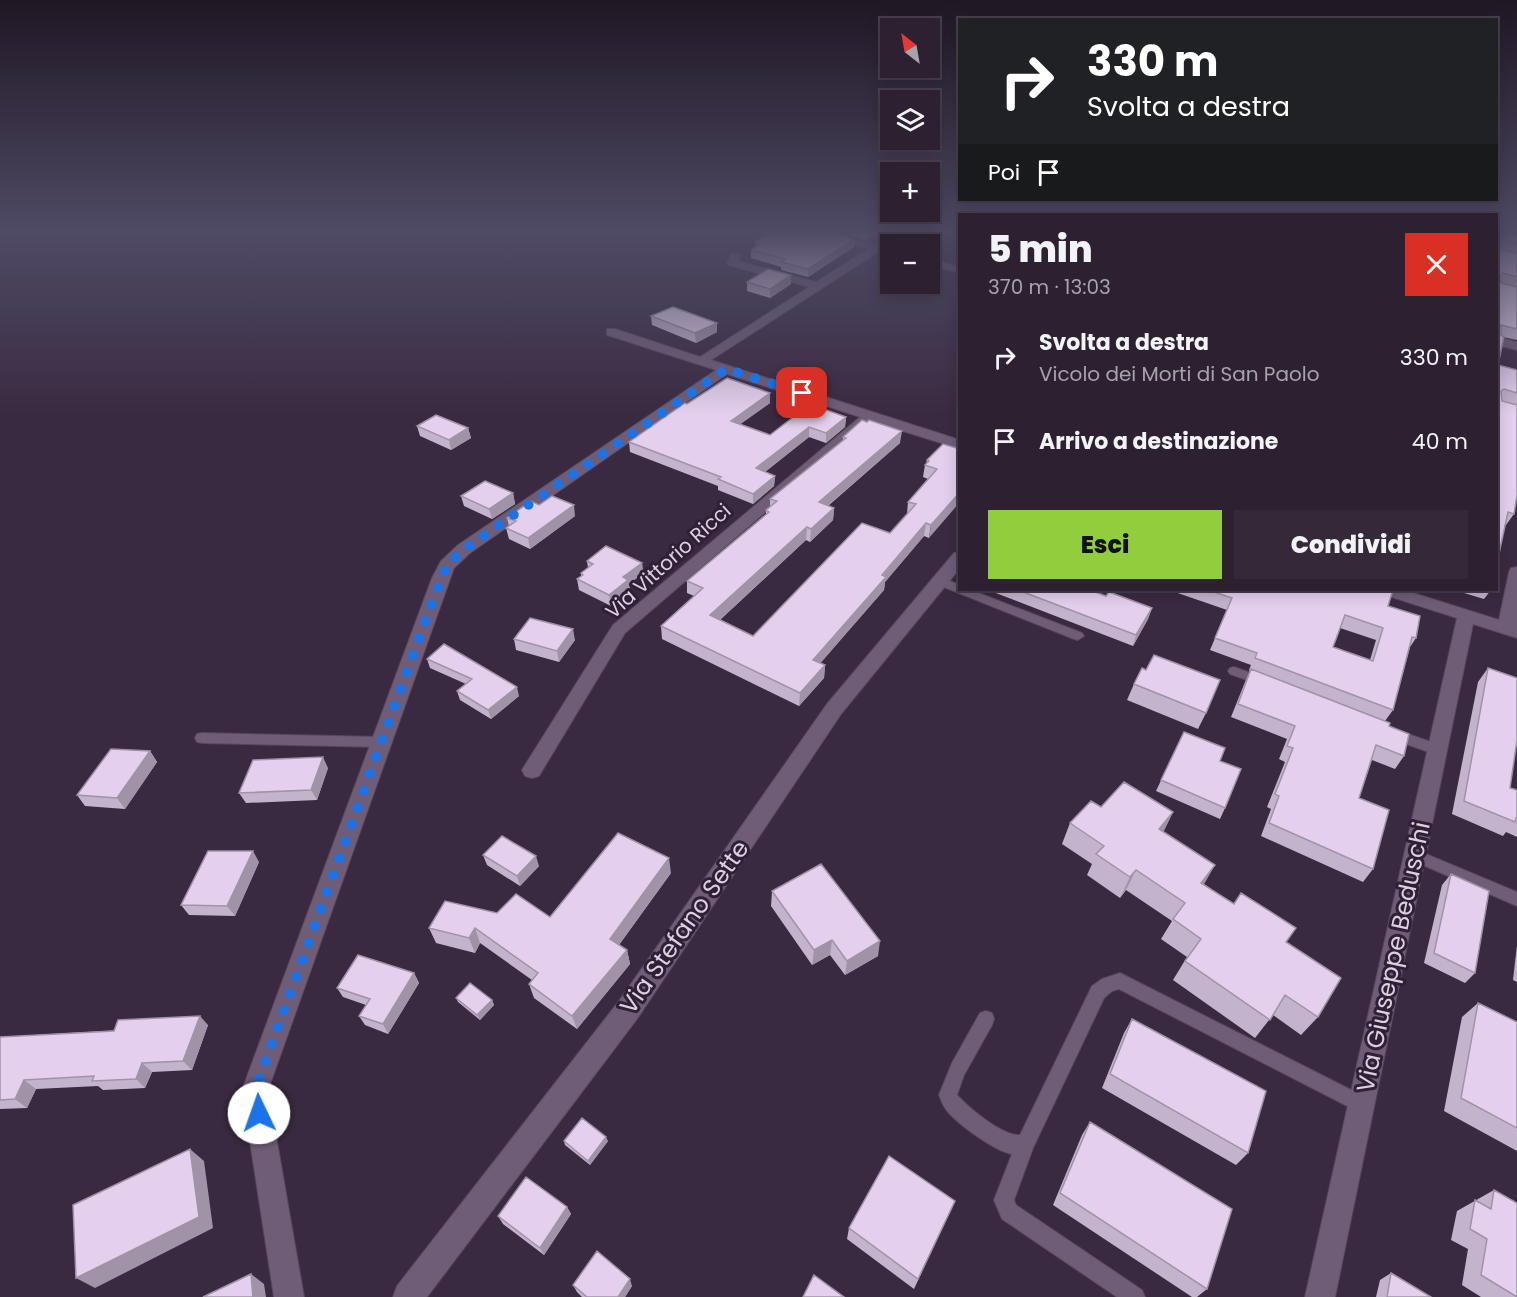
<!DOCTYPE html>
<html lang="it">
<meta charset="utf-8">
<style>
body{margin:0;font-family:Poppins,sans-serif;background:#342839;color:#f1f3f6;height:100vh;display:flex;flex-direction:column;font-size:22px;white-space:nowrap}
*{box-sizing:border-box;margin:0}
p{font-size:20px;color:#a6a3ab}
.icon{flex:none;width:33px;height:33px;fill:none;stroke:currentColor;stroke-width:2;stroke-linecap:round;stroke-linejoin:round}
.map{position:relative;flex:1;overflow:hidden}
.details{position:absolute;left:958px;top:213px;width:540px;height:378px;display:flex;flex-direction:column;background:#2c2031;border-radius:0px;box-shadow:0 3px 15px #0003,0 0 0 2px #483e4d}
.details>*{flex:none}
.top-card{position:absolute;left:958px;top:18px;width:540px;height:183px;border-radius:0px;box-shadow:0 3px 15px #0003,0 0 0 2px #483e4d;background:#202124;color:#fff;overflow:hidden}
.needle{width:39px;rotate:329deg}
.buttons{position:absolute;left:880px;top:18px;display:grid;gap:12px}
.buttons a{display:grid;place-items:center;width:60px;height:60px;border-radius:0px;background:#2c2031;box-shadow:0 3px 15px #0003,0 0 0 2px #483e4d;font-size:30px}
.pin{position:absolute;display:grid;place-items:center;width:51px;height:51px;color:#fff;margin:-26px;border-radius:12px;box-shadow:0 3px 9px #0006}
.me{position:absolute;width:66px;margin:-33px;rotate:357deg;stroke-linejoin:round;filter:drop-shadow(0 0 4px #0008)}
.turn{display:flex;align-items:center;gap:21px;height:126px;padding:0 30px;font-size:27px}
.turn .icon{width:78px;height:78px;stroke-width:2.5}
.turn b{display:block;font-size:42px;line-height:51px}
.then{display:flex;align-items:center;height:57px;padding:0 30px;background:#0003;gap:12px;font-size:22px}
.round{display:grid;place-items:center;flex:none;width:63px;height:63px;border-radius:0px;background:#342839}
.summary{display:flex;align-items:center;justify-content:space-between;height:102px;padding:0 30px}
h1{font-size:36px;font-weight:800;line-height:45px}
.primary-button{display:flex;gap:12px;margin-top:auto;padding:12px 30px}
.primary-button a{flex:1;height:69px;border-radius:0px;background:#92cd3e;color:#111;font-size:24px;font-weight:800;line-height:69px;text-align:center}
.primary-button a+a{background:#342839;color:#f1f3f6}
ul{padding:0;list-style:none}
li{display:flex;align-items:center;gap:18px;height:84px;padding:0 30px}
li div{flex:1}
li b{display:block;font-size:22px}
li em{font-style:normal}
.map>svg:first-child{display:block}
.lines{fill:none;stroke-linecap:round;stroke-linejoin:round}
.lane-casing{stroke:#55475b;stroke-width:2}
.street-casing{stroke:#55475b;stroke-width:2}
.lane{fill:#6f5d77;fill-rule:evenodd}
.street{fill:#6f5d77;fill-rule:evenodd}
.wall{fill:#c4b3cd;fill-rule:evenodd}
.shaded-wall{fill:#a092a7}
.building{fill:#e4d0ee;stroke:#a092a7;stroke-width:1.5;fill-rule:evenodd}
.route{stroke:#1a73e8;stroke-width:10;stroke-dasharray:0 18}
.labels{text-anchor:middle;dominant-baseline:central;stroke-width:6;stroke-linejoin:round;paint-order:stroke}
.street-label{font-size:20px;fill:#dbd1e0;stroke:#302037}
.near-street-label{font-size:24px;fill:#dbd1e0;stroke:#302037}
</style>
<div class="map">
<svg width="1517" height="1297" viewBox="0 0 1517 1297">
<rect width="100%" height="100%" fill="#3a2a41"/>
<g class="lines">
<g class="lane-casing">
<path id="lane" d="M 940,577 L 960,585 L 960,590 L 971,590 L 1082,633 L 1084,636 L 1078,640 L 1074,639 L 936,584 L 934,581 L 936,578 Z
M 1234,667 L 1265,678 L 1267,681 L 1265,684 L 1261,685 L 1230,674 L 1228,671 L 1230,668 Z
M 1394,729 L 1442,746 L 1444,750 L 1442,754 L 1437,755 L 1389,738 L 1387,734 L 1389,730 Z
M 202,733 L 381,737 L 386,738 L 388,742 L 386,746 L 381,747 L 202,743 L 197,742 L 195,738 L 197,734 Z
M 1414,849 L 1517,892 L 1517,906 L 1409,859 L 1407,855 L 1409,851 Z
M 1120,973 L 1367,1098 L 1370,1104 L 1367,1110 L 1361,1113 L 1355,1110 L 1119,989 L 1112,991 L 1104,998 L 1033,1148 L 1014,1200 L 1016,1205 L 1142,1290 L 1145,1297 L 1117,1297 L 1002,1219 L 994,1200 L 1012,1154 C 996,1152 954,1122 945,1108 C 942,1104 941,1099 939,1095 L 952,1063 L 980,1013 L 986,1011 L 992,1013 L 994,1019 L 992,1025 L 964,1075 L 957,1095 C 969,1108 1002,1136 1020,1135 L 1092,986 L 1102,979 Z"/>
</g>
<g class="street-casing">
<path id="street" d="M 813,233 L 831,233 L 875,245 L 892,233 L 905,233 L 885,247 L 888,250 L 887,252 L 878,252 L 711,360 L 960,440 L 960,449 L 871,421 L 625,633 L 539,776 L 532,778 L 525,776 L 522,770 L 613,625 L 860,417 L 727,374 L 470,553 L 454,568 L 268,1090 L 304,1297 L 274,1297 L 242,1090 L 432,578 L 441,561 L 458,545 L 716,370 L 607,335 L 607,329 L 615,329 L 700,357 L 809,287 L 728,265 L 727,263 L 732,253 L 741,255 L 738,261 L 816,282 L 868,249 Z
M 930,259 L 960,267 L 960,273 L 930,265 Z
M 1497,337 L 1517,342 L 1517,350 L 1497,345 Z
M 960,552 L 960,568 L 841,714 L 637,1019 L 427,1297 L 393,1297 L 397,1286 L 619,1001 L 827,704 L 954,553 Z
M 1517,567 L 1517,638 L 1473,624 L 1335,1297 L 1305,1297 L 1457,618 L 1382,594 L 1380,590 L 1404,590 L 1499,620 L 1509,572 L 1511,568 Z"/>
</g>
<use href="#lane" class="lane"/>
<use href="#street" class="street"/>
</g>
<path class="wall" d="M 841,233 L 880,233 L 876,236 L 871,235 L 865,240 Z
M 1497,233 L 1517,233 L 1517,340 L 1503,337 L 1498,365 L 1517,370 L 1517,495 L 1514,514 L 1506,525 L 1505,525 L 1497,563 Z
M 855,239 L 854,247 L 808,277 L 781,270 L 781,267 L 751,258 L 751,250 L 756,247 L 755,242 Z
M 747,282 L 791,284 L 770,298 L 747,291 Z
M 651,316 L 717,323 L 717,332 L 696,343 L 652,325 Z
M 770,403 L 740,424 L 770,435 L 846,417 L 845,427 L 826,443 L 809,437 L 765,472 L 775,476 L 774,486 L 753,504 L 718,490 L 718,486 L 630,452 L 629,442 L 687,404 Z
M 417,426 L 468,428 L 471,438 L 451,450 L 420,436 Z
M 843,437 L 900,443 L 828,506 L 834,508 L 833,520 L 810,542 L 806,540 L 720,620 L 753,636 L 890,533 L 907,514 L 908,502 L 928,479 L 923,477 L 925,465 L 926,464 L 927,460 L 943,444 L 929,538 L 924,536 L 885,582 L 884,590 L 820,663 L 825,665 L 824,678 L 799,706 L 662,639 L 661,626 L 694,596 L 687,593 L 687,581 L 766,514 L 766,510 L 770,507 L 770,499 L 843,441 Z
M 513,493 L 515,504 L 492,519 L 464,506 L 461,496 Z
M 539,505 L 575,516 L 530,549 L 509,539 L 506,528 L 509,526 L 507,518 Z
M 587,561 L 642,563 L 643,573 L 629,584 L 630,591 L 611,606 L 579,590 L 577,579 L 581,576 L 581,573 L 588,568 Z
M 960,565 L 960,578 L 956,577 L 958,567 Z
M 988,590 L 1090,590 L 1106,596 L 1152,608 L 1148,619 L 1133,646 Z
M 1169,590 L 1390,590 L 1388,606 L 1416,638 L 1410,647 L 1393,710 L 1385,721 L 1389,726 L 1404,756 L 1395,769 L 1372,760 L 1359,798 L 1373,869 L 1363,882 L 1261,836 L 1271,809 L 1267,807 L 1285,762 L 1279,759 L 1287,739 L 1231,717 L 1245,682 L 1250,671 L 1249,670 L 1251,665 L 1210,650 L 1227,610 ZM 1340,628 L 1376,640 L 1370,660 L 1333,647 Z
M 1454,590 L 1491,590 L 1484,599 Z
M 514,639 L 575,640 L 559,662 L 516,650 Z
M 427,659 L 519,696 L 491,719 L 460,700 L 457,691 L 466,684 L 430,668 Z
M 1488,668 L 1510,788 L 1517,790 L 1517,837 L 1506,832 L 1503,836 L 1452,814 L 1478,682 Z
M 1134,684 L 1206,713 L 1198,729 L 1127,700 Z
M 1184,732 L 1220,761 L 1225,808 L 1220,819 L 1156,791 Z
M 150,751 L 157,762 L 125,809 L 85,806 L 77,795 Z
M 328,768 L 317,800 L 246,803 L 239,793 Z
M 1101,807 L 1173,812 L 1163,832 L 1204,884 L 1286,942 L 1318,1017 L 1301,1035 L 1273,1015 L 1255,1038 L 1173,980 L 1187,957 L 1161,939 L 1172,921 L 1126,890 L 1120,898 L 1087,875 L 1092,864 L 1062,844 L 1070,823 Z
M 483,855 L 539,866 L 520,886 L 487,865 Z
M 259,862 L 235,916 L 189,915 L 181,905 Z
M 671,873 L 619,945 L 627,950 L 630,964 L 577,1029 L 534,998 L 529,984 L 532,980 L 480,943 L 475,953 L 436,943 L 429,928 L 497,913 L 550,917 Z
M 1451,874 L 1475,973 L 1465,983 L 1424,963 L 1442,885 Z
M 772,891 L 878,956 L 845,975 L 830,955 L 812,965 L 771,906 Z
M 1517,945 L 1517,982 L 1513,980 Z
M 414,973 L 419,983 L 388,1034 L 365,1025 L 359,1016 L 366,1005 L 343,997 L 337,988 Z
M 456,998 L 492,1000 L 494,1005 L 480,1020 L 458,1002 Z
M 1478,1003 L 1517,1022 L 1517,1151 L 1444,1111 L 1462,1017 Z
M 1132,1019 L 1248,1153 L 1236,1165 L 1102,1088 L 1124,1033 Z
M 208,1025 L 192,1070 L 152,1072 L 145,1088 L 103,1090 L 98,1086 L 36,1089 L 27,1108 L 0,1109 L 0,1037 Z
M 1090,1122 L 1207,1289 L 1197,1297 L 1192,1297 L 1053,1205 L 1082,1135 Z
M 564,1141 L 608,1141 L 590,1165 L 565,1145 Z
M 1494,1190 L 1517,1297 L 1481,1297 L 1462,1285 L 1468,1249 L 1451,1240 L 1457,1211 Z
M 955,1201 L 914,1289 L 847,1239 L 849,1228 Z
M 567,1207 L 571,1214 L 544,1255 L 503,1224 L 498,1216 Z
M 1391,1273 L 1431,1297 L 1376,1297 L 1380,1280 Z
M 573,1285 L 632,1286 L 625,1297 L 582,1297 L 577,1292 Z"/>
<path class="shaded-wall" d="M 865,233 L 871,233 L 871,235 L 865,240 Z
M 855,239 L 854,247 L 808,277 L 808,269 Z
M 791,275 L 791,284 L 770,298 L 770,289 Z
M 717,323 L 717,332 L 696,343 L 695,333 Z
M 770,393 L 770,403 L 731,431 L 731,421 Z
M 846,417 L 845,427 L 826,443 L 826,433 Z
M 809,427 L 809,437 L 756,479 L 756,468 Z
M 468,428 L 471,438 L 451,450 L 449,440 Z
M 902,431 L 900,443 L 818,514 L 819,502 Z
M 775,476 L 774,486 L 753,504 L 753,494 Z
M 960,492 L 960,502 L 929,538 L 931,525 Z
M 513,493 L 515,504 L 492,519 L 489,509 Z
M 574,505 L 575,516 L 530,549 L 528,538 Z
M 834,508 L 833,520 L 810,542 L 811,529 Z
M 926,523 L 924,536 L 885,582 L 884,590 L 812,673 L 813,660 Z
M 807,527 L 806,540 L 711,628 L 710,615 Z
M 642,563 L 643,573 L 629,584 L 630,591 L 611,606 L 609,595 L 623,577 Z
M 1152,608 L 1148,619 L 1133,646 L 1136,635 Z
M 573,629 L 575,640 L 559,662 L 557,651 Z
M 825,665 L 824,678 L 799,706 L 800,693 Z
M 517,687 L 519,696 L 491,719 L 488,710 Z
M 150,751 L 157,762 L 125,809 L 117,798 Z
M 323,757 L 328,768 L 317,800 L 311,790 Z
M 1173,812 L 1163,833 L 1159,829 Z
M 253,851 L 259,862 L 235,916 L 227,906 Z
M 536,856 L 539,866 L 520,886 L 517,876 Z
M 669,858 L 671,873 L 613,953 L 610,939 Z
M 1215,865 L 1203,886 L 1201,883 Z
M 1136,870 L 1126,890 L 1120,898 L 1130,877 Z
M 475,928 L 480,943 L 475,953 L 469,938 Z
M 832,940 L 830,955 L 812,965 L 814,950 Z
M 880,941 L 878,956 L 845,975 L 847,961 Z
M 627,950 L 630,964 L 577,1029 L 572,1016 Z
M 414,973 L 419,983 L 388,1034 L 383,1024 Z
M 492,1000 L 494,1005 L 480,1020 L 477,1015 Z
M 200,1016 L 208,1025 L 192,1070 L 183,1061 Z
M 142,1063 L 152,1072 L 145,1088 L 136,1079 Z
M 24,1080 L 36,1089 L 27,1108 L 15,1099 Z
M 606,1137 L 608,1141 L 590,1165 L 588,1161 Z
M 190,1149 L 204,1161 L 213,1228 L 95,1288 L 76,1278 Z
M 567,1207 L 571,1214 L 544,1255 L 540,1248 Z
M 251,1274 L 264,1284 L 266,1297 L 253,1297 Z
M 630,1279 L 632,1286 L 625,1297 L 618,1297 Z"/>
<path class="building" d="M 770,233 L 835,233 L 855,239 L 808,269 L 781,262 L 785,259 L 751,250 L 761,244 L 755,242 Z
M 1497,233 L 1517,233 L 1517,244 L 1502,240 L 1500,242 L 1500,249 L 1517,253 L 1517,277 L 1503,273 L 1500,275 L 1501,283 L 1517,287 L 1517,329 L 1501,325 L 1501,335 L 1504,337 L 1498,365 L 1517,370 L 1517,393 L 1504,389 L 1501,391 L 1502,401 L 1517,405 L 1517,495 L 1514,514 L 1508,512 L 1497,563 Z
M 768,269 L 791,275 L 770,289 L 747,282 Z
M 673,307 L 717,323 L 695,333 L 651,316 Z
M 727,378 L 770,393 L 731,421 L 770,435 L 810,404 L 846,417 L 826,433 L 809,427 L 756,468 L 775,476 L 753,494 L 718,479 L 721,477 L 629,442 L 685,403 L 687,404 Z
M 436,415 L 468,428 L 449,440 L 417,426 Z
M 862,420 L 867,422 L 869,420 L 902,431 L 819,502 L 834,508 L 811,529 L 807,527 L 710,615 L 753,636 L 862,523 L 890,533 L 916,504 L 908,502 L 937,469 L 925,465 L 929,461 L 927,460 L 943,444 L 960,449 L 960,492 L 931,525 L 926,523 L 882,575 L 886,577 L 813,660 L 825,665 L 800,693 L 661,626 L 703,588 L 687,581 L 769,512 L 766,510 L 777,501 L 770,499 L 846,438 L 843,437 Z
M 485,481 L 513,493 L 489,509 L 461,496 Z
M 552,496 L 574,505 L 528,538 L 506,528 L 516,521 L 507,518 L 531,501 L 539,505 Z
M 606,546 L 642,563 L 623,577 L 628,580 L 609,595 L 577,579 L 583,575 L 581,573 L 593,564 L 587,561 Z
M 1018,590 L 1090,590 L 1106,596 L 1109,592 L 1152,608 L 1136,635 Z
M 1208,590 L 1393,590 L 1388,606 L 1420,616 L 1416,638 L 1412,637 L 1393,710 L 1255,658 L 1257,653 L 1215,638 L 1232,598 ZM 1345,615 L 1383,628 L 1373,661 L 1333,647 Z
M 530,618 L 573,629 L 557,651 L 514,639 Z
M 444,644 L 517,687 L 488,710 L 457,691 L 472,679 L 427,659 Z
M 1154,655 L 1220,680 L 1206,713 L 1134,684 L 1142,668 L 1146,670 Z
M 1488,668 L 1517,678 L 1517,740 L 1510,788 L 1517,790 L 1517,818 L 1516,818 L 1515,822 L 1464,801 Z
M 1251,669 L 1390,723 L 1389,726 L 1409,734 L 1404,756 L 1376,745 L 1359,798 L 1389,810 L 1373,869 L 1269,823 L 1279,796 L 1275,794 L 1293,748 L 1287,746 L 1295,726 L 1238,704 Z
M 1184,732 L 1225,748 L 1220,761 L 1241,769 L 1225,808 L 1161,780 Z
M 111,749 L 150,751 L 117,798 L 77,795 Z
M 323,757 L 311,790 L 239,793 L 253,760 Z
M 1124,782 L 1173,812 L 1159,829 L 1215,865 L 1201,883 L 1234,904 L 1241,893 L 1296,928 L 1286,942 L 1341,978 L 1318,1017 L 1285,995 L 1270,1020 L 1185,961 L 1201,939 L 1173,919 L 1185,903 L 1136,870 L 1130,877 L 1096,854 L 1104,846 L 1070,823 L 1091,801 L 1101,807 Z
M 618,833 L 669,858 L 610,939 L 627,950 L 572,1016 L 529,984 L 538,973 L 475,928 L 469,938 L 429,928 L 445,901 L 497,913 L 516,894 L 550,917 Z
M 502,836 L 536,856 L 517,876 L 483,855 Z
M 208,851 L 253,851 L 227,906 L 181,905 Z
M 821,864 L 880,941 L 847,961 L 832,940 L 814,950 L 772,891 Z
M 1451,874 L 1489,891 L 1475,973 L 1434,953 Z
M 358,955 L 414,973 L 383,1024 L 359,1016 L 370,999 L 337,988 Z
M 470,983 L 492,1000 L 477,1015 L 456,998 Z
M 1478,1003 L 1517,1022 L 1517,1128 L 1461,1098 Z
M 200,1016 L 183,1061 L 142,1063 L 136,1079 L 92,1081 L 94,1076 L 24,1080 L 15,1099 L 0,1100 L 0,1037 L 114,1031 L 118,1020 Z
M 1132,1019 L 1266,1091 L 1248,1153 L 1110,1074 Z
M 582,1118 L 606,1137 L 588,1161 L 564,1141 Z
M 1090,1122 L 1232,1209 L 1207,1289 L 1060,1193 Z
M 190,1149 L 199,1217 L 76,1278 L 73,1205 Z
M 889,1156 L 955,1201 L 918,1279 L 849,1228 Z
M 526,1177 L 567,1207 L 540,1248 L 498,1216 Z
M 1494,1190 L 1517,1203 L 1517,1297 L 1481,1275 L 1487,1239 L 1470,1229 L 1475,1200 L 1491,1209 Z
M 597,1251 L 630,1279 L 618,1297 L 587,1297 L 573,1285 Z
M 1391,1273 L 1431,1297 L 1387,1297 Z
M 251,1274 L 253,1297 L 203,1297 Z
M 814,1275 L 844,1297 L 803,1297 Z"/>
<linearGradient id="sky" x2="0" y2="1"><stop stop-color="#201724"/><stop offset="0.56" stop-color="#4f4a65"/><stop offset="1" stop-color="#4f4a65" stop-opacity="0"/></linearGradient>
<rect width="1517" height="415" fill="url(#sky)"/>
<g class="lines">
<path class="route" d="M 259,1113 L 255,1090 L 426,619 L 447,565 L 464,549 L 726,369 L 802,393"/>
</g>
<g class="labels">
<g class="street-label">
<text transform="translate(668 561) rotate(-42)">Via Vittorio Ricci</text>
</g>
<g class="near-street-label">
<text transform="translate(684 927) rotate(-55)">Via Stefano Sette</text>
<text transform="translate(1393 957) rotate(-78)">Via Giuseppe Beduschi</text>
</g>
</g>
</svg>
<div class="buttons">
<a><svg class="needle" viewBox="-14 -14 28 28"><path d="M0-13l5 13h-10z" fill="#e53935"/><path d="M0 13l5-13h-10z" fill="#a6a3ab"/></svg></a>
<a><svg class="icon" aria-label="layers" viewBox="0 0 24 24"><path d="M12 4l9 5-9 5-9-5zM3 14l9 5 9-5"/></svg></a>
<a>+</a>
<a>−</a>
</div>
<div class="pin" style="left:802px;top:393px;background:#d93025"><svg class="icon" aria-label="arrive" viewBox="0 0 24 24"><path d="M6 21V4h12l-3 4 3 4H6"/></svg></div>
<svg class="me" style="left:259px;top:1113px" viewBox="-20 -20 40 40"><circle r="19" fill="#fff"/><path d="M0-13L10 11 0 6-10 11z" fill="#1a73e8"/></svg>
<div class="top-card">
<div class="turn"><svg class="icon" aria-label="right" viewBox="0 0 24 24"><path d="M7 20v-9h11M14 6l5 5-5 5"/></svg><div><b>330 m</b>Svolta a destra</div></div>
<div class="then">Poi<svg class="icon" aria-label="arrive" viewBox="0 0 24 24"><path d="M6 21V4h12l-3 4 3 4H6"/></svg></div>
</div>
<section class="details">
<div class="summary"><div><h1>5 min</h1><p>370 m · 13:03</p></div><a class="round" style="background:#d93025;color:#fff"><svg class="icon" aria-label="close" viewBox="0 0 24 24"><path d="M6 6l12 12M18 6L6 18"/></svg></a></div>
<ul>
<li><svg class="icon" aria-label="right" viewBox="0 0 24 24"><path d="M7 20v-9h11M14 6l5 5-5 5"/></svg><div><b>Svolta a destra</b><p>Vicolo dei Morti di San Paolo</p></div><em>330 m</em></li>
<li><svg class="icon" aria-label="arrive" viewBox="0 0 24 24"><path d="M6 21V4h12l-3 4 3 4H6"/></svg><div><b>Arrivo a destinazione</b></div><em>40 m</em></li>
</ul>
<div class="primary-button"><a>Esci</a><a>Condividi</a></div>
</section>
</div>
